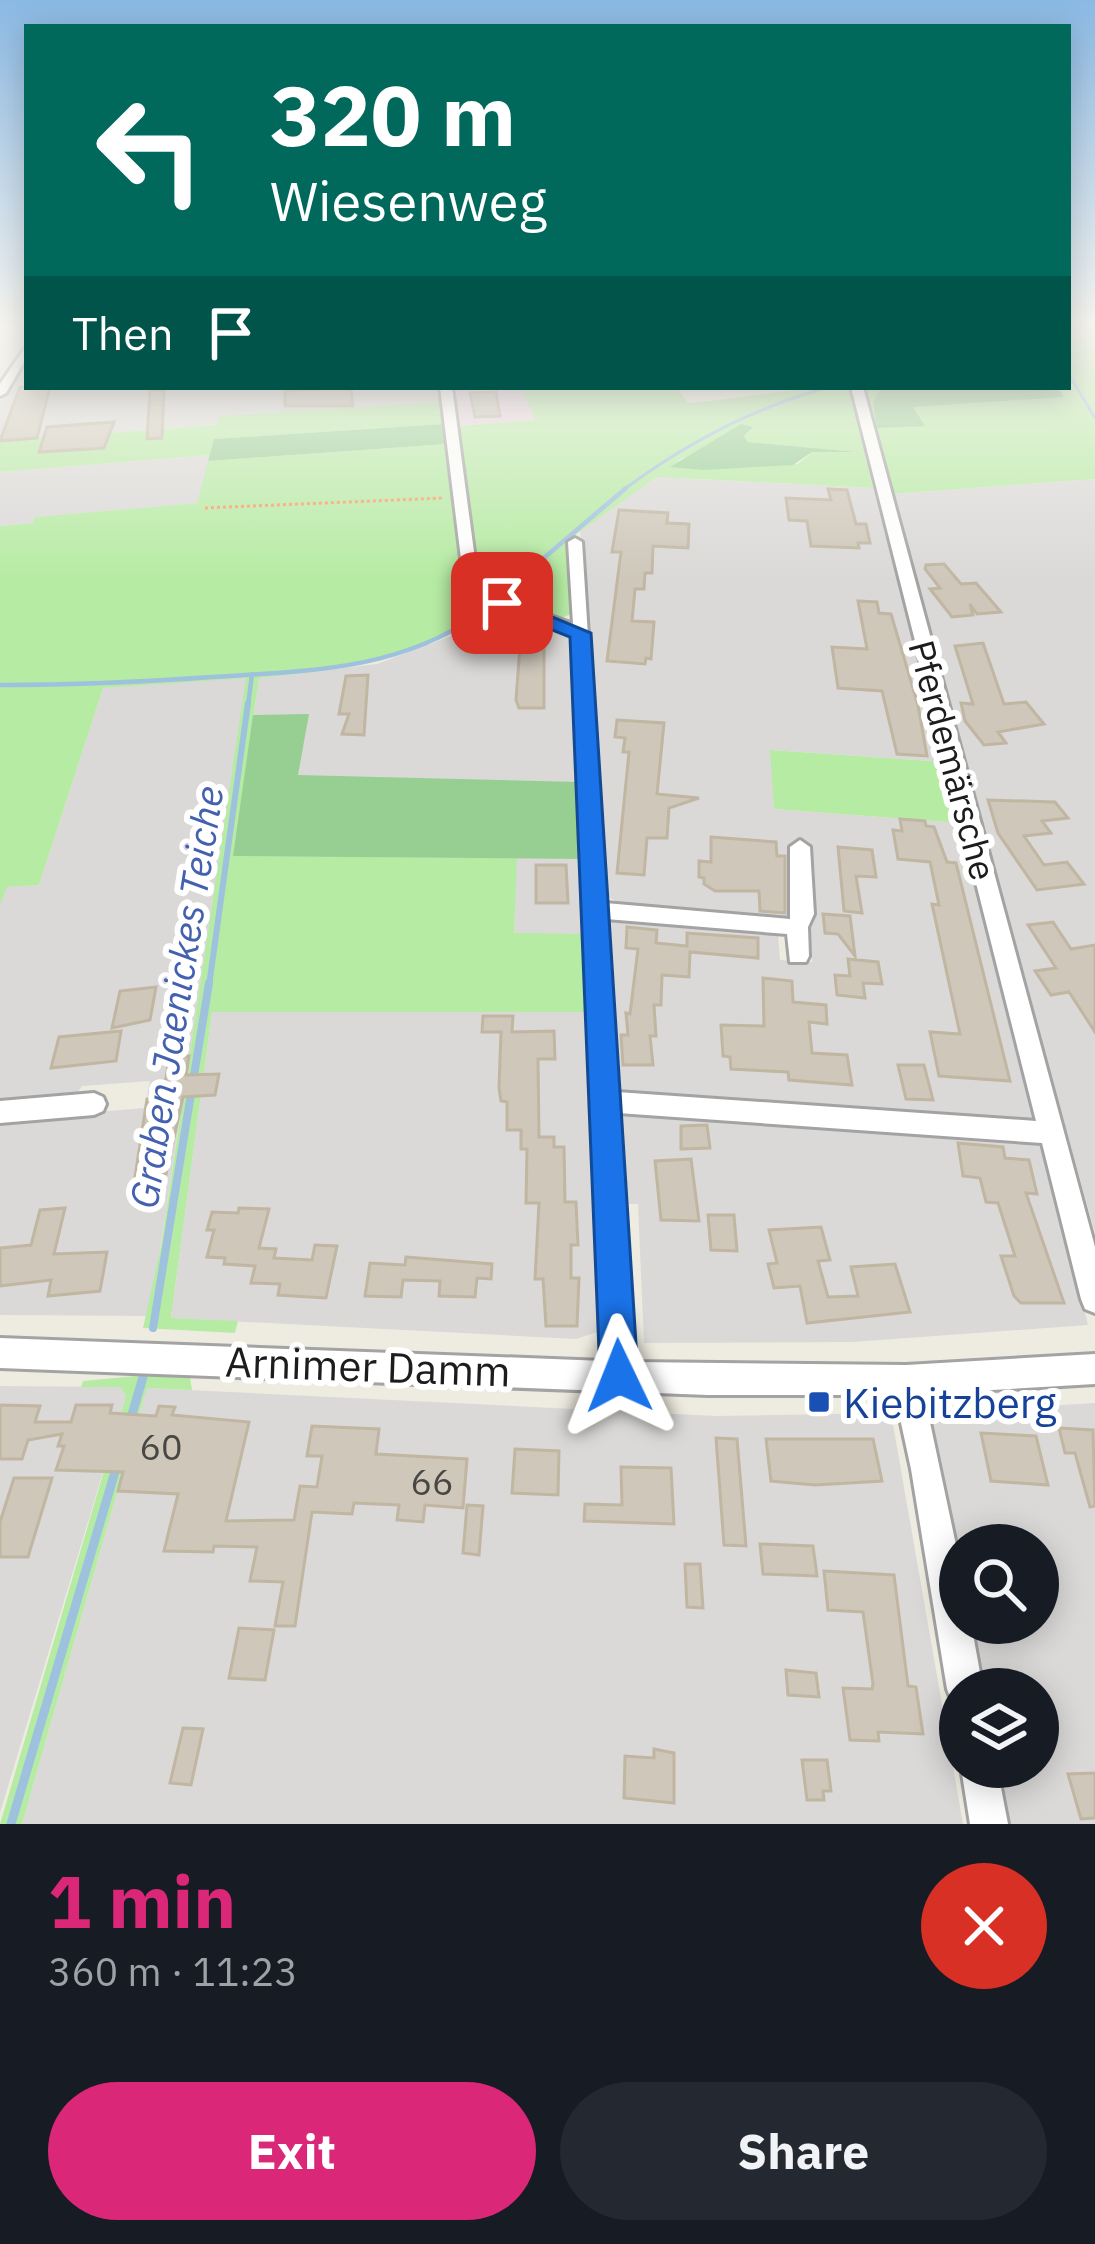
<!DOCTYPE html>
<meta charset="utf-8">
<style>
body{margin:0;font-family:"IBM Plex Sans",sans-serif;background:#242831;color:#f1f3f6;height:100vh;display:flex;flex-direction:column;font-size:45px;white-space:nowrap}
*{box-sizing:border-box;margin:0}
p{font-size:39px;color:#9ea1a6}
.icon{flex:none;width:66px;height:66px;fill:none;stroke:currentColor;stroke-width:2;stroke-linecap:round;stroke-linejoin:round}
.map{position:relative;height:1824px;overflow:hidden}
.drawer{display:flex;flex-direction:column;background:#171b24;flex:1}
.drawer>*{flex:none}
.hud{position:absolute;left:24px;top:24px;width:1047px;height:366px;border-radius:0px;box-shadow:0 6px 30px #0003;background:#00695c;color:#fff;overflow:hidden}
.fabs{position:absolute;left:939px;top:1524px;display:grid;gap:24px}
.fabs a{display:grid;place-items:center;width:120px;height:120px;border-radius:50%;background:#171b24;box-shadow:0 6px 30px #0003;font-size:60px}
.pin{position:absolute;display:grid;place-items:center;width:102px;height:102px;color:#fff;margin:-51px;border-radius:24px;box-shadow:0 6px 18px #0006}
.me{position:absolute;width:132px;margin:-66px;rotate:358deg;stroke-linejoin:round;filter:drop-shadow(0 0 9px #0008)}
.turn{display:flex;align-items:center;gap:42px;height:252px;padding:0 48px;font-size:54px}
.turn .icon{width:156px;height:156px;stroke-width:2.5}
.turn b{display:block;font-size:84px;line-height:102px}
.then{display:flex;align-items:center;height:114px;padding:0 48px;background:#0003;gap:24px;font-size:45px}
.round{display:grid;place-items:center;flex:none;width:126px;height:126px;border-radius:63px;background:#242831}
.head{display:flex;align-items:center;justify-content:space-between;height:204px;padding:0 48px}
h1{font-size:72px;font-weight:700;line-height:90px;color:#db2777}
.action{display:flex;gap:24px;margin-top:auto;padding:24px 48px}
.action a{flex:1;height:138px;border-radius:72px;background:#db2777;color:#fff;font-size:48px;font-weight:700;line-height:138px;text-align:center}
.action a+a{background:#242831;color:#f1f3f6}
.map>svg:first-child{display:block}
.residential{fill:#dad9d8}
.industrial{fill:#e7d2de}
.grass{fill:#b6eba3;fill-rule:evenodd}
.forest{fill:#97cf93}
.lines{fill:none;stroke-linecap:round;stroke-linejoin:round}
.stream-far4{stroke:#9ec1de;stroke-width:3}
.stream-far3{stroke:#9ec1de;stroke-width:4.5}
.stream-far2{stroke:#9ec1de;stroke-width:6}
.stream-far1{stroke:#9ec1de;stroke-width:8}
.stream{stroke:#9ec1de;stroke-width:9}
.building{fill:#cec7ba;stroke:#c0b6a2;stroke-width:3}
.minor-casing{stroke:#a3a3a3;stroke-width:6}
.path{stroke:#ff9560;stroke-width:3;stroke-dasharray:3 3;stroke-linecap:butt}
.minor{fill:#fff;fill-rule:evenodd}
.route{fill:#1a73e8;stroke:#114b97;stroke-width:3}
.transit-dot{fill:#1a4fb4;stroke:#fff;stroke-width:4.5}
.labels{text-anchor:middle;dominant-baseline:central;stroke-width:12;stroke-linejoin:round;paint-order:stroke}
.street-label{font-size:36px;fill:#1c1c1c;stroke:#fff}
.near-number-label{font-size:36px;fill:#484744}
.water-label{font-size:39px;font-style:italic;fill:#4461af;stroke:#fff}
.near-street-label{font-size:42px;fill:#1c1c1c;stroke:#fff}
.near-transit-label{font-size:42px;fill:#164399;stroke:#fff;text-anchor:start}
</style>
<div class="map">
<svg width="1095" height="1824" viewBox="0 0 1095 1824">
<rect width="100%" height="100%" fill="#eeece0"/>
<path class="residential" d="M 27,357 L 27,387 L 439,387 L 441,402 L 220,416 L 217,425 L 0,441 L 0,402 Z
M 210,455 L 198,503 L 36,517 L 33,523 L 0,526 L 0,472 Z
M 657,477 L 873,488 L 945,762 L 771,750 L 774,809 L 960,823 L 1038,1122 L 615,1093 L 605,931 L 611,922 L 620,918 L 773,929 L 778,934 L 780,960 L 812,962 L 807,886 L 815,881 L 812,845 L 793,844 L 797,911 L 789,919 L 622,905 L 604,894 L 580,531 Z
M 1095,479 L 1095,1233 L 890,494 Z
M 497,607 L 541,622 L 575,642 L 587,934 L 514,934 L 516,858 L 233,856 L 259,678 L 377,664 L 459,633 Z
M 247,677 L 150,1316 L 0,1315 L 0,1120 L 145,1108 L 150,1081 L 82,1086 L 78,1092 L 41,1101 L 0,1105 L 0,905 L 6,887 L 39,885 L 103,688 Z
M 212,1012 L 587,1012 L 602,1325 L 598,1332 L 576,1339 L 171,1318 Z
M 627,1111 L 1042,1140 L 1088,1325 L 852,1342 L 644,1343 L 638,1204 L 621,1204 L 620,1116 Z
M 0,1386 L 120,1387 L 126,1396 L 0,1813 Z
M 147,1388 L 716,1416 L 891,1413 L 963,1824 L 22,1824 Z
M 1095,1403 L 1095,1824 L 1005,1824 L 994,1767 L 1038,1767 L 1038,1689 L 980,1689 L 968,1623 L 1038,1623 L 1038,1545 L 960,1545 L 960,1578 L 930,1413 Z"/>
<path class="industrial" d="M 521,387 L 536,420 L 457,426 L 452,388 Z"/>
<path class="grass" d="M 1068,325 L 1095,325 L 1095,479 L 890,494 L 864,387 L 1068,387 Z
M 521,387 L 676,387 L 688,403 C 742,399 793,387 848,387 L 873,488 L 657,477 L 571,538 L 574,613 L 558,619 L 484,591 L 477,576 L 457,426 L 535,420 ZM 752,430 L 744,436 L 748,442 L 857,452 L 812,452 L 798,464 L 677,461 Z
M 441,402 L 444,424 L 215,439 L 210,455 L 0,472 L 0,441 L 217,425 L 219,416 Z
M 446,444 L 462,592 L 496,607 C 423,659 347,669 259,678 L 233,856 L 517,858 L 514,933 L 587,934 L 590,1012 L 212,1012 L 171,1318 L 238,1321 L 235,1333 L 143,1328 L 161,1246 L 246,678 L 103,688 L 39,885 L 7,887 L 0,905 L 0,526 L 33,523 L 35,517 L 197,503 L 208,461 Z
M 770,750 L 945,762 L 960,823 L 774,809 Z
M 189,1371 L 192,1390 L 147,1388 L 22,1824 L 0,1824 L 126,1396 L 120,1387 L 81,1387 L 83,1381 Z"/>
<path class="forest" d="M 914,387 L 1058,387 L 1064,397 L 913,407 L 925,426 L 877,428 L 873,402 L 880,390 Z
M 444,424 L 446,444 L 208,461 L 214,439 Z
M 741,424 L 753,427 L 744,436 L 748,442 L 857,452 L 812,452 L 793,465 L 703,470 L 670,467 Z
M 309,714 L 298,775 L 580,782 L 583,859 L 233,856 L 253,715 Z"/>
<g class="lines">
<path class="stream-far4" d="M 1068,373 L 1095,418
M 622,491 C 686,443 752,408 829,387"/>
<path class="stream-far3" d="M 0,685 C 71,685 141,682 212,677 C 305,671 398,671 477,615 L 626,488
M 248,706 L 252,674"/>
<path class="stream-far2" d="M 209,986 L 248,703"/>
<path class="stream-far1" d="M 153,1328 L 209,983"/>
<path class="stream" d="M 131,1418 L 143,1377
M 11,1824 L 117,1465"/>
</g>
<path class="building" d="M 20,387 L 50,387 L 37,438 L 0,441 Z
M 342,388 L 351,390 L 353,406 L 285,406 L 285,391 Z
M 150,390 L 164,391 L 162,438 L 147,439 Z
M 496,392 L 500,416 L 475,417 L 470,393 Z
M 114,422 L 104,448 L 39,452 L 47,427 Z
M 828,489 L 847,490 L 856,524 L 866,524 L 870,543 L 858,543 L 859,548 L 811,546 L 807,521 L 789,520 L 786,498 L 831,500 Z
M 619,510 L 668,513 L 667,523 L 689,524 L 688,548 L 653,546 L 652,573 L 645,573 L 644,589 L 635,589 L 632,621 L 654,622 L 651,659 L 646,658 L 645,664 L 607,661 L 621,552 L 612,552 Z
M 944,564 L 961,584 L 976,583 L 1001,612 L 977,614 L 970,604 L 973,615 L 952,617 L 930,589 L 940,588 L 925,569 L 926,565 Z
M 858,601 L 877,602 L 879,613 L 891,614 L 918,705 L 927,756 L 897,754 L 882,691 L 838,688 L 832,647 L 867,649 Z
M 521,632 L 544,632 L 544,708 L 519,708 L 516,700 Z
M 983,643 L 1004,704 L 1026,702 L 1044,724 L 998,732 L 1006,743 L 984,745 L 965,721 L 961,703 L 973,704 L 955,646 Z
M 368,675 L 364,735 L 342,734 L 349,714 L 339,714 L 346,676 Z
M 617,720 L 664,723 L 657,794 L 699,798 L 669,808 L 667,838 L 647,838 L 644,875 L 617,873 L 629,752 L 623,752 L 625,738 L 615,737 Z
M 988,800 L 1055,802 L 1068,818 L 1042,821 L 1051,833 L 1024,836 L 1044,865 L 1067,862 L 1084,884 L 1037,890 L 998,833 Z
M 900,819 L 925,821 L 926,826 L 934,827 L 947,862 L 956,863 L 1010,1081 L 939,1076 L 930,1032 L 960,1034 L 932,904 L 939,905 L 930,862 L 898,859 L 893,830 L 902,831 Z
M 711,837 L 776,842 L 777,856 L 785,856 L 785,913 L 760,911 L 759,891 L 715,891 L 704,884 L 704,878 L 699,877 L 699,861 L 711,862 Z
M 838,847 L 872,850 L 876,877 L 856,876 L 862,913 L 844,911 Z
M 536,865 L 566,865 L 568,903 L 536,903 Z
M 823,914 L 850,916 L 855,956 L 838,934 L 825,933 Z
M 1053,922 L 1071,949 L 1095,945 L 1095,1032 L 1069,992 L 1051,995 L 1035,971 L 1056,968 L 1028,925 Z
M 627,927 L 657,930 L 656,943 L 687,946 L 687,933 L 758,938 L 758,958 L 690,952 L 689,977 L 662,975 L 661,1005 L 654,1005 L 656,1036 L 650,1036 L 653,1065 L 623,1065 L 621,1035 L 628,1035 L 626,1013 L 630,1014 L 638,949 L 626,948 Z
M 848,959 L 878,962 L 882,984 L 863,983 L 865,998 L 837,995 L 835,975 L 850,976 Z
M 763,978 L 792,981 L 793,1002 L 826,1005 L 827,1024 L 809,1022 L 812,1053 L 847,1055 L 852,1085 L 789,1080 L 788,1072 L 731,1069 L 730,1057 L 723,1056 L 721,1025 L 764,1026 Z
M 156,987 L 150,1020 L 112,1028 L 120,991 Z
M 483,1016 L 513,1016 L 512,1032 L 554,1031 L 555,1059 L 538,1059 L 539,1137 L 554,1137 L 554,1147 L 564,1147 L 565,1202 L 576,1202 L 578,1245 L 571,1245 L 571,1278 L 579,1278 L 577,1326 L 546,1326 L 543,1279 L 535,1279 L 539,1203 L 526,1203 L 527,1149 L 521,1149 L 521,1130 L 507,1130 L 507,1102 L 501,1101 L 499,1088 L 501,1032 L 482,1032 Z
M 121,1031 L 116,1061 L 51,1068 L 59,1037 Z
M 189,1056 L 186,1075 L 219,1074 L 215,1095 L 183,1097 L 166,1174 L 135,1177 L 147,1099 L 163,1097 L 169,1059 Z
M 898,1065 L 924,1065 L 933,1100 L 906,1099 Z
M 707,1125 L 710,1148 L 681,1149 L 681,1126 Z
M 958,1143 L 1003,1147 L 1005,1158 L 1029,1160 L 1037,1194 L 1026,1193 L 1064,1303 L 1021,1303 L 1014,1296 L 1001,1256 L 1015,1256 L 998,1203 L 986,1202 L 980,1178 L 963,1176 Z
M 691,1159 L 699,1221 L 661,1220 L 655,1161 Z
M 65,1208 L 54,1254 L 107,1252 L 100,1291 L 48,1296 L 51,1280 L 0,1286 L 0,1248 L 31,1245 L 40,1210 Z
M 239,1208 L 269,1209 L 259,1248 L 276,1249 L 274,1258 L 312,1260 L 315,1245 L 337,1246 L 326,1298 L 278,1295 L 280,1284 L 251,1283 L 255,1266 L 224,1264 L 225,1258 L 207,1257 L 214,1230 L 207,1230 L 212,1212 L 238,1213 Z
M 708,1215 L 734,1215 L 737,1251 L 711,1250 Z
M 821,1227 L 830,1260 L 818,1261 L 828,1297 L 858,1296 L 851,1267 L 895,1264 L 910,1312 L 807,1323 L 800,1286 L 774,1288 L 768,1264 L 777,1263 L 769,1230 Z
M 406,1257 L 492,1264 L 491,1279 L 477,1278 L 475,1297 L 439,1296 L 440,1281 L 403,1280 L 401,1297 L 365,1296 L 370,1263 L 405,1265 Z
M 0,1405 L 40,1406 L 35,1422 L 71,1422 L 76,1405 L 112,1405 L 110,1413 L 156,1416 L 159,1406 L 175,1407 L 172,1415 L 249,1422 L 226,1521 L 294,1520 L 300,1486 L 317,1487 L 322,1456 L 307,1456 L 312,1426 L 379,1429 L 376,1454 L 467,1459 L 463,1508 L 425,1505 L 423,1522 L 397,1520 L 399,1505 L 354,1503 L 352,1514 L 312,1512 L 295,1626 L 275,1626 L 283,1582 L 250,1581 L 257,1547 L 214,1546 L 213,1552 L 164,1551 L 178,1494 L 118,1491 L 123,1472 L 56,1470 L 64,1446 L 58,1446 L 62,1434 L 28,1440 L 22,1459 L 0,1459 Z
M 1059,1428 L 1093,1430 L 1095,1506 L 1090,1507 L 1075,1453 L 1065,1453 Z
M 981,1433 L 1036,1436 L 1048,1485 L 991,1481 Z
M 716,1438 L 737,1439 L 746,1546 L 724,1545 Z
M 766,1439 L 873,1439 L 882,1481 L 815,1485 L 771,1481 Z
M 515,1449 L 559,1451 L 558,1495 L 512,1493 Z
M 621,1467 L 671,1468 L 674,1524 L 584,1521 L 585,1504 L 622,1505 Z
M 14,1478 L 52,1478 L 28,1557 L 0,1557 L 0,1522 Z
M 467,1505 L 483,1506 L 479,1555 L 463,1553 Z
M 760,1544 L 813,1546 L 817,1576 L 763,1574 Z
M 685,1564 L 700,1564 L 703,1608 L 687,1607 Z
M 824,1571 L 894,1575 L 908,1686 L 916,1687 L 923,1734 L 878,1732 L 879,1741 L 850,1740 L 843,1688 L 872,1689 L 873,1684 L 863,1612 L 828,1610 Z
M 239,1628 L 274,1630 L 265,1680 L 229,1678 Z
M 786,1670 L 816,1673 L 819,1697 L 788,1695 Z
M 183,1728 L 203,1729 L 191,1785 L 170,1783 Z
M 654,1749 L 674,1753 L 674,1803 L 624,1798 L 625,1756 L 654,1758 Z
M 802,1760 L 827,1760 L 831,1791 L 823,1791 L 824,1800 L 807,1800 Z
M 1095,1773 L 1095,1818 L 1081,1819 L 1068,1774 Z"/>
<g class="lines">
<g class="minor-casing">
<path id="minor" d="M 27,345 L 27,357 L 6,393 L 0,396 L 0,384 Z
M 440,387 L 452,387 L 478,582 L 493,595 L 573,624 L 568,542 L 575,538 L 582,542 L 605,903 L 790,919 L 790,847 L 800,840 L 810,847 L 814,914 L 808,927 L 809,956 L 806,962 L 790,962 L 787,934 L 606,919 L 617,1092 L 1036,1121 L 851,387 L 863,387 L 1095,1247 L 1095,1313 L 1085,1309 L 1081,1299 L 1042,1143 L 618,1113 L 633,1362 L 906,1365 L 1095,1354 L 1095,1384 L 924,1394 L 960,1564 L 960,1623 L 971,1623 L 983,1689 L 960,1689 L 960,1705 L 952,1702 L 947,1689 L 911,1469 L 895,1395 L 708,1395 L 0,1368 L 0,1338 L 604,1361 L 573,636 L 483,601 L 464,583 Z
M 94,1093 L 103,1097 L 106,1104 L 103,1111 L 94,1115 L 0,1123 L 0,1101 Z
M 961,1767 L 997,1767 L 1008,1824 L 970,1824 Z"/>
</g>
<path class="path" d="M 205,508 L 443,498"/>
<use href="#minor" class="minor"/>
</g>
<linearGradient id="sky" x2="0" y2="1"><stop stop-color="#8ab9e4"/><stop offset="0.56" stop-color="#f7f6f1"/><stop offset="1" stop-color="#f7f6f1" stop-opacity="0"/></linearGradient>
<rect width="1095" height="580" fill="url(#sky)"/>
<path class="route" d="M 495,599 L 509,599 L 591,633 L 638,1376 L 633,1390 L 619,1395 L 606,1390 L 600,1376 L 570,637 L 495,607 Z"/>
<rect class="transit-dot" x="807" y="1390" width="24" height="24" rx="6"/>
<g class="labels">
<g class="street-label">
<text transform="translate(953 760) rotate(75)">Pferdemärsche</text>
</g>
<g class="near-number-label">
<text x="161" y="1446">60</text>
<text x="432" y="1481">66</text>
</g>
<g class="water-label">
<text transform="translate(176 997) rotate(-81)">Graben Jaenickes Teiche</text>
</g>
<g class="near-street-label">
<text transform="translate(368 1366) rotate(2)">Arnimer Damm</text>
</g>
<g class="near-transit-label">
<text x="843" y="1402">Kiebitzberg</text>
</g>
</g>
</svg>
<div class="fabs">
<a><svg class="icon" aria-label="search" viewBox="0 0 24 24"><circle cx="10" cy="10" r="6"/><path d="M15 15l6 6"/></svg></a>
<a><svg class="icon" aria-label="layers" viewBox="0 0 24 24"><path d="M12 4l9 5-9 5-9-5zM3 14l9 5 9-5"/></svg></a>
</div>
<div class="pin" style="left:502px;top:603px;background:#d93025"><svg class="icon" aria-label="arrive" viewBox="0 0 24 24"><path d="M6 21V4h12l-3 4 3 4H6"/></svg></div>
<svg class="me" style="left:619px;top:1376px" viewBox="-20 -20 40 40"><path d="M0-17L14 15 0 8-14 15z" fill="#1a73e8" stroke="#fff" stroke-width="4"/></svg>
<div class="hud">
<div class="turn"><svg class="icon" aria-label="left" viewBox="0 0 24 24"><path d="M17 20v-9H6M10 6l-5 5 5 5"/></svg><div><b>320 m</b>Wiesenweg</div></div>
<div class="then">Then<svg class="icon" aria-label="arrive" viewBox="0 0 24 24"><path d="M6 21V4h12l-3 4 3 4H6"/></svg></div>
</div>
</div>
<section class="drawer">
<div class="head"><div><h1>1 min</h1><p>360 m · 11:23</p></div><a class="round" style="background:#d93025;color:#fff"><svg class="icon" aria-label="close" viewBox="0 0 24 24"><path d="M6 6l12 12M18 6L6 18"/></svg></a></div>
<div class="action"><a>Exit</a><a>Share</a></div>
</section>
